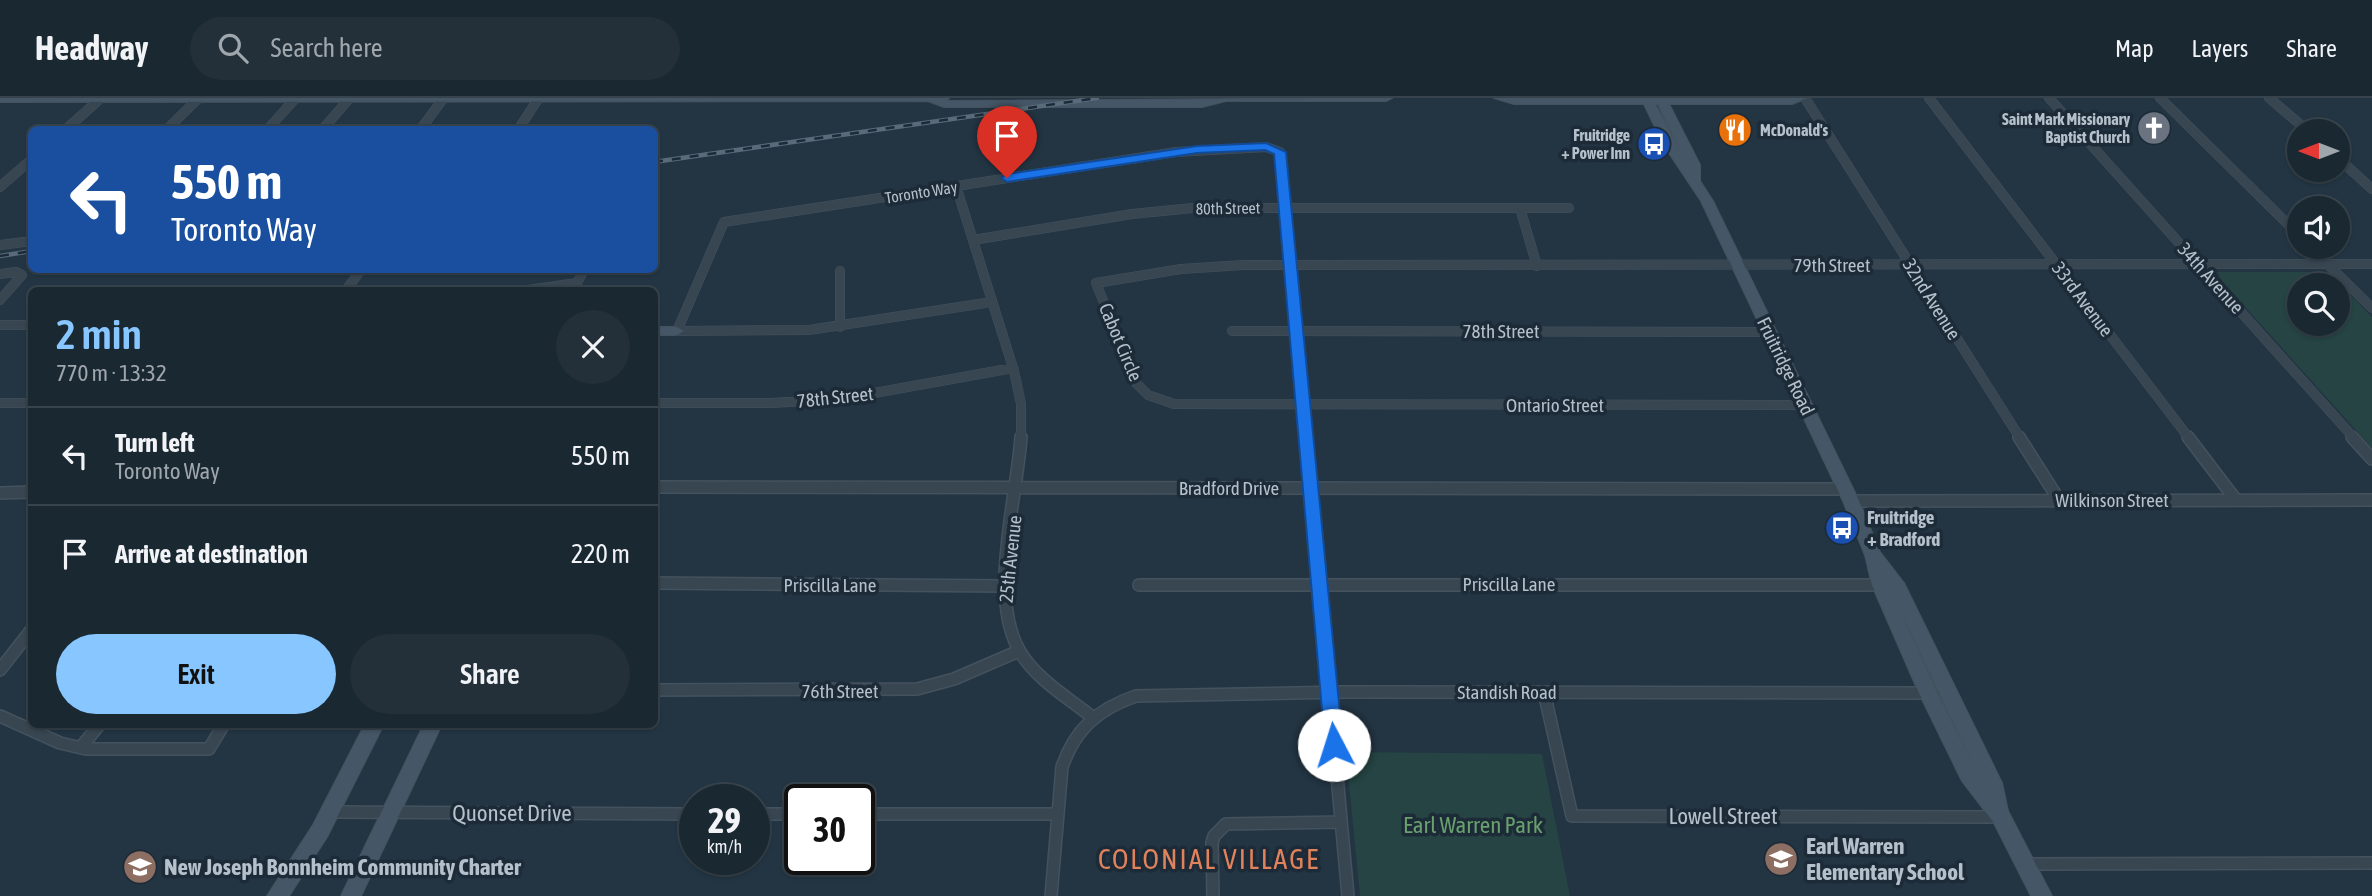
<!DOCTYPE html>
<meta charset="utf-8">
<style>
body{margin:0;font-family:"Asap Condensed",sans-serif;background:#23303a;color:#f1f3f6;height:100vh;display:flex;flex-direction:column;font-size:26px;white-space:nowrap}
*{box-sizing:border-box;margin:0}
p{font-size:23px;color:#9fa6ac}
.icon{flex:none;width:38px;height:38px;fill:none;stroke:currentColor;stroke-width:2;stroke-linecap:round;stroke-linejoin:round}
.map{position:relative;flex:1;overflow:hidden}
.details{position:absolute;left:28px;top:189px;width:630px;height:441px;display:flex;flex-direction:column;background:#1a2832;border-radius:10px;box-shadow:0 2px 5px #0004,0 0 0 2px #38444d}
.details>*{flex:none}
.guide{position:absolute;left:28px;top:28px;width:630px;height:147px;border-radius:10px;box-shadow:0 2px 5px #0004,0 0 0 2px #38444d;background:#1a4fa0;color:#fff;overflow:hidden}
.needle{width:46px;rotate:270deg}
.tools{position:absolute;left:2287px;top:21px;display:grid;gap:14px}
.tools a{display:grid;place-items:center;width:63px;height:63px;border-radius:50%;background:#1a2832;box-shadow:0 2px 5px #0004,0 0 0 2px #38444d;font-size:35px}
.speed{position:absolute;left:679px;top:686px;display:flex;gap:14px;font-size:35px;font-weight:700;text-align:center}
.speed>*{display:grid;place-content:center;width:91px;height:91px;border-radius:50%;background:#1a2832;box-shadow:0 2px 5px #0004,0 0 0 2px #38444d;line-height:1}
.speed small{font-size:18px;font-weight:400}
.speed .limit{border:4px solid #111;border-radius:10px;background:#fff;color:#111}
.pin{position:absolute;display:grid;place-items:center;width:60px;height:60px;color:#fff;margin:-72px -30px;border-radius:50% 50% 50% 0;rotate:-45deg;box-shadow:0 0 7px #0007}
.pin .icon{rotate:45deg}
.me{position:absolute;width:77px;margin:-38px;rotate:355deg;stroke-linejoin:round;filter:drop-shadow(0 0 5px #0008)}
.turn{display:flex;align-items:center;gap:24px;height:147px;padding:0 28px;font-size:32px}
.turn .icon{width:91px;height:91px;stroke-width:2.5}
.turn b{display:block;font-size:49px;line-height:60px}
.round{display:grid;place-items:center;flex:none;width:74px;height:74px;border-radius:37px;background:#23303a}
.overview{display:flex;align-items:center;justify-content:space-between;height:119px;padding:0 28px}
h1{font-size:42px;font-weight:600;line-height:52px;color:#87c6ff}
.button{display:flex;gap:14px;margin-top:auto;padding:14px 28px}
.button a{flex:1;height:80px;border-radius:42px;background:#87c6ff;color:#111;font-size:28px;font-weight:600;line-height:80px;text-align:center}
.button a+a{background:#23303a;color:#f1f3f6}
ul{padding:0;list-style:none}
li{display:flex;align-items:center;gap:21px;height:98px;padding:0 28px;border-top:2px solid #38444d}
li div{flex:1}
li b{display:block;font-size:26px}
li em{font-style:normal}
header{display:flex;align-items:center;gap:42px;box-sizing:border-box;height:98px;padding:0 35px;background:#1a2832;border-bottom:2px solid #38444d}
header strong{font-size:33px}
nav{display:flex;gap:38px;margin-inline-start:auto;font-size:24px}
.search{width:490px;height:63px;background:#23303a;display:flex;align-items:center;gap:18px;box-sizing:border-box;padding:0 24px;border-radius:38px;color:#9fa6ac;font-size:26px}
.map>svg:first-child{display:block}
.green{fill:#254443;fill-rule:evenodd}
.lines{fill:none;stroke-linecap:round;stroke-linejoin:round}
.street-far1-casing{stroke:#44525e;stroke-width:10}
.street-casing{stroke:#44525e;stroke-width:14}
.secondary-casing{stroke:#44525e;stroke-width:2}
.street-far1{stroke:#384652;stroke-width:9}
.street{stroke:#384652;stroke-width:11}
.secondary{fill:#455666;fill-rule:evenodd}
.rail-casing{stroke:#596b7a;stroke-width:4.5}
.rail{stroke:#1c2b37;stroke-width:2.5;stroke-dasharray:9;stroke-linecap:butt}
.route{fill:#1a73e8;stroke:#114b97;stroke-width:2}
.labels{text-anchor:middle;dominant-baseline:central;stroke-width:7;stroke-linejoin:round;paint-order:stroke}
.far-poi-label{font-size:16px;font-weight:bold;fill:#b4c1cc;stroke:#1c2b37;text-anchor:end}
.far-street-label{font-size:16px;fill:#b4c1cc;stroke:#1c2b37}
.street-label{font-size:19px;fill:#b4c1cc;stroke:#1c2b37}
.poi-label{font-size:19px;font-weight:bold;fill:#b4c1cc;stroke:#1c2b37;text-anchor:start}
.near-street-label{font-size:23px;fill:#b4c1cc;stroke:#1c2b37}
.near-park-label{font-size:23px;fill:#69a06e;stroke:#1c2b37}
.near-poi-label{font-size:23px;font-weight:bold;fill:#b4c1cc;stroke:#1c2b37;text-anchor:start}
.near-quarter-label{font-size:28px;letter-spacing:2px;fill:#e0835c;stroke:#1c2b37}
</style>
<header>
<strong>Headway</strong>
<div class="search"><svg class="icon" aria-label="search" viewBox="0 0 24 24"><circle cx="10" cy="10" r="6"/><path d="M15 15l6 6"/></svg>Search here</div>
<nav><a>Map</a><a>Layers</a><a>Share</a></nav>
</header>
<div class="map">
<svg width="2372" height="798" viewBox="0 0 2372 798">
<rect width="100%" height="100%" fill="#233543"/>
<path class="green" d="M 2218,174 L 2317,174 L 2333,179 L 2372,219 L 2372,350 L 2220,181 ZM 2300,187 L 2338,187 L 2338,226 L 2300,226 Z
M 1346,654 L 1542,656 L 1570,798 L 1360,798 Z"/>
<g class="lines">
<g class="street-far1-casing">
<path id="street-far1" d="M 1805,0 L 2020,340
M 1929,0 L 2189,340
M 2049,0 L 2354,340
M 2160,0 L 2300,138
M 2269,0 L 2308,33
M 65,32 L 100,1
M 166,32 L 198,1
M 267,32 L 295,1
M 322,32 L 349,1
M 420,32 L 443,1
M 518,32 L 538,1
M 2338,60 L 2372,91
M 956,88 L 1014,273 L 1021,306 L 1021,340
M 0,89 L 32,61
M 1520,110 L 1537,168
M 973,142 L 1132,116 L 1193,110 L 1569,110
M 0,147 L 32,143
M 2310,149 L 2372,210
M 840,173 L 840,229
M 0,176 L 16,174 L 22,177 L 0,202
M 346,192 L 361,172
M 528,192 L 577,185 L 584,172
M 992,204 L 809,232 L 677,233 L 724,124 L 1176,54 L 1266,49 L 1280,54 L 1306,340
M 0,227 L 32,227
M 1232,233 L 1770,234
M 0,305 L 32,305
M 654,305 L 771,305 L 841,301 L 1013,270
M 1805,307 L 1174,306 L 1148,297 L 1136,285 L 1096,185 L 1181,171 L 1243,167 L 2372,166"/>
</g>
<g class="street-casing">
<path id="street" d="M 1021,339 C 1017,399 989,495 1018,550 C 1033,579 1067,599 1092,619
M 1306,339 L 1348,798
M 2019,339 L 2059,402
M 2188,339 L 2236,402
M 2352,339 L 2372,361
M 654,389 L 1846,391
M 0,395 L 32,394
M 1851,403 L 2372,402
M 654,485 L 1005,488
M 1139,487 L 1880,487
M 0,572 L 32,531
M 654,592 L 917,591 L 954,581 L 1019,553
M 1544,594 L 1572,718 L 2001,719
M 0,618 L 60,645 L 86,651 L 209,651 L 224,626
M 81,649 L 100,626
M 330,714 L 695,716
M 754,716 L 800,716
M 859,716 L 1058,716
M 2027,766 L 2372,765
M 1051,798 L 1062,669 C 1075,631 1098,611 1136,598 L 1344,594 L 1928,595
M 1213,798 L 1212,745 L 1214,738 L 1226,726 L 1341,724"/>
</g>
<g class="secondary-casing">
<path id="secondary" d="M 0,0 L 949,0 L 946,3 L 1392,0 L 1386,3 L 1226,3 L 1202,9 L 944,9 L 928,3 L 0,4 Z
M 1494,0 L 1807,0 L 1792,6 L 1669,6 L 1700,67 L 1700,83 L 1713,103 L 1859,403 L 1880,454 L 1904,485 L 2002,685 L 2008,713 L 2052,798 L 2031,798 L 1994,725 L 1962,683 L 1919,595 L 1872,487 L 1865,457 L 1843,403 L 1701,103 L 1663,46 L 1644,6 L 1514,6 ZM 1655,6 L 1658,6 L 1685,62 ZM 1889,488 L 1889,489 L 1976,672 L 1937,595 Z
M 654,229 L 677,229 L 684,233 L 677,237 L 654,237 Z
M 365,626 L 384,626 L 327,739 L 289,798 L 267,798 L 313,727 Z
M 424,626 L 442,626 L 361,798 L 341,798 Z"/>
</g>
<use href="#street-far1" class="street-far1"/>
<use href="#street" class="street"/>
<use href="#secondary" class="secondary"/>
<g class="rail-casing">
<path id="rail" d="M 654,64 L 1097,0
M 0,158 L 32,153"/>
</g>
<use href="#rail" class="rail"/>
</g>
<path class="route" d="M 1266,45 L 1286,54 L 1343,647 L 1341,652 L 1327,652 L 1325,647 L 1274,56 L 1265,52 L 1197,55 L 1007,84 L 1001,80 L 1007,76 L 1197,48 Z"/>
<defs>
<g id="church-disc" transform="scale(1.75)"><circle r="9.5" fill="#6b7280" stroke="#1c2b37"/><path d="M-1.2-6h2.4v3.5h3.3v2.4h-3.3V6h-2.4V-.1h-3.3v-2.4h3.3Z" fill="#fff"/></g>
<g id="restaurant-disc" transform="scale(1.75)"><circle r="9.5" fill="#e8710a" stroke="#1c2b37"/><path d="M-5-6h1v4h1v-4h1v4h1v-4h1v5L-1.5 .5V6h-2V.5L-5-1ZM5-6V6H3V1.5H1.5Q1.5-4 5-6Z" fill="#fff"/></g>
<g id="bus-disc" transform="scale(1.75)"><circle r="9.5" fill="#1a4fb4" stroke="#1c2b37"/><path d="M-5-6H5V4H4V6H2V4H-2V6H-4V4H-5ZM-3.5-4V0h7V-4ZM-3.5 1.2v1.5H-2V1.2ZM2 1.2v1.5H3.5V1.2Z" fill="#fff"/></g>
<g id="school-disc" transform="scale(1.75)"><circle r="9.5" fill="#8d6e63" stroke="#1c2b37"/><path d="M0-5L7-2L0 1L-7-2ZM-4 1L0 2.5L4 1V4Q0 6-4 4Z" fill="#fff"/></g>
</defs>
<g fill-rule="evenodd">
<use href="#church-disc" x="2154" y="30"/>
<use href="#restaurant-disc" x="1735" y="32"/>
<use href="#bus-disc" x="1654" y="46"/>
<use href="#bus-disc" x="1842" y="430"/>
<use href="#school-disc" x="1781" y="761"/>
<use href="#school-disc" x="140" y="769"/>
</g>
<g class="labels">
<g class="far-poi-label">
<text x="2130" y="21">Saint Mark Missionary<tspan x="2130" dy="18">Baptist Church</tspan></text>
<text x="1760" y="32" text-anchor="start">McDonald's</text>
<text x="1630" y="37">Fruitridge<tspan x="1630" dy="18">+ Power Inn</tspan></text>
</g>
<g class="far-street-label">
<text transform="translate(921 94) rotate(-9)">Toronto Way</text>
<text transform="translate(1228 110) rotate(-1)">80th Street</text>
</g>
<g class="street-label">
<text x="1832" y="167">79th Street</text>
<text transform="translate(2211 180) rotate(48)">34th Avenue</text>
<text transform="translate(1932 201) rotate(58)">32nd Avenue</text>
<text transform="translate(2083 201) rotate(53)">33rd Avenue</text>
<text x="1501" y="233">78th Street</text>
<text transform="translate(1121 244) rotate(67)">Cabot Circle</text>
<text transform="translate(1786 268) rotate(64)">Fruitridge Road</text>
<text transform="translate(835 299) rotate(-6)">78th Street</text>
<text x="1555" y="307">Ontario Street</text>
<text x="1229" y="390">Bradford Drive</text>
<text x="2112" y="402">Wilkinson Street</text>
<text transform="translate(1010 461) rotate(-84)">25th Avenue</text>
<text x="1509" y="486">Priscilla Lane</text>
<text x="830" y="487">Priscilla Lane</text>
<text x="840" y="593">76th Street</text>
<text x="1507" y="594">Standish Road</text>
</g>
<g class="poi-label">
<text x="1867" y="419">Fruitridge<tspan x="1867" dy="22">+ Bradford</tspan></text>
</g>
<g class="near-street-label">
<text x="512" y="715">Quonset Drive</text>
<text x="1723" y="718">Lowell Street</text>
</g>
<g class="near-park-label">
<text x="1473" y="727">Earl Warren Park</text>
</g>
<g class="near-poi-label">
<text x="1806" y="748">Earl Warren<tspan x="1806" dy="26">Elementary School</tspan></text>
<text x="164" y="769">New Joseph Bonnheim Community Charter</text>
</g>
<g class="near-quarter-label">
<text x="1209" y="761">COLONIAL VILLAGE</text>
</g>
</g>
</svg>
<div class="tools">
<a><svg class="needle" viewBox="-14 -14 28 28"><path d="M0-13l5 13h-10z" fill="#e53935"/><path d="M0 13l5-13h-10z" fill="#9fa6ac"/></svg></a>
<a><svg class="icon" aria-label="sound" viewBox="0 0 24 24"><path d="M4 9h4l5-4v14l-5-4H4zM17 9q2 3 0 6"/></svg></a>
<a><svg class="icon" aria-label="search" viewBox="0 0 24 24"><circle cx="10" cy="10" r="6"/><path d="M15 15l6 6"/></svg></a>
</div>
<div class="speed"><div>29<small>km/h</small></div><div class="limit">30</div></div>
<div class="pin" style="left:1007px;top:80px;background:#d93025"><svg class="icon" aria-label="arrive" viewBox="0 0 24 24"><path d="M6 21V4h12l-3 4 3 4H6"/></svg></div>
<svg class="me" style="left:1334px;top:647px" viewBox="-20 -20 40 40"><circle r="19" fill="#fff"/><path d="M0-13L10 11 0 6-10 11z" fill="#1a73e8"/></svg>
<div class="guide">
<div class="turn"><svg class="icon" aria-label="left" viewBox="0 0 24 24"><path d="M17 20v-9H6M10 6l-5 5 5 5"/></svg><div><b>550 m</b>Toronto Way</div></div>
</div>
<section class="details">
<div class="overview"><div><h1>2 min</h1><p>770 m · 13:32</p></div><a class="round"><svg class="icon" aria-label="close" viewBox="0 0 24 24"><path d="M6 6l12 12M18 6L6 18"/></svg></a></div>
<ul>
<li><svg class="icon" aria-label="left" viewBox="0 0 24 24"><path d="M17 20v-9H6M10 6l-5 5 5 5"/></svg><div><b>Turn left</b><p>Toronto Way</p></div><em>550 m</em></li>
<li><svg class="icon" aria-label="arrive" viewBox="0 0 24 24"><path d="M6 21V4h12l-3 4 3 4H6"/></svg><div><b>Arrive at destination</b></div><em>220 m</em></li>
</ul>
<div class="button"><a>Exit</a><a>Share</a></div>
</section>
</div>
